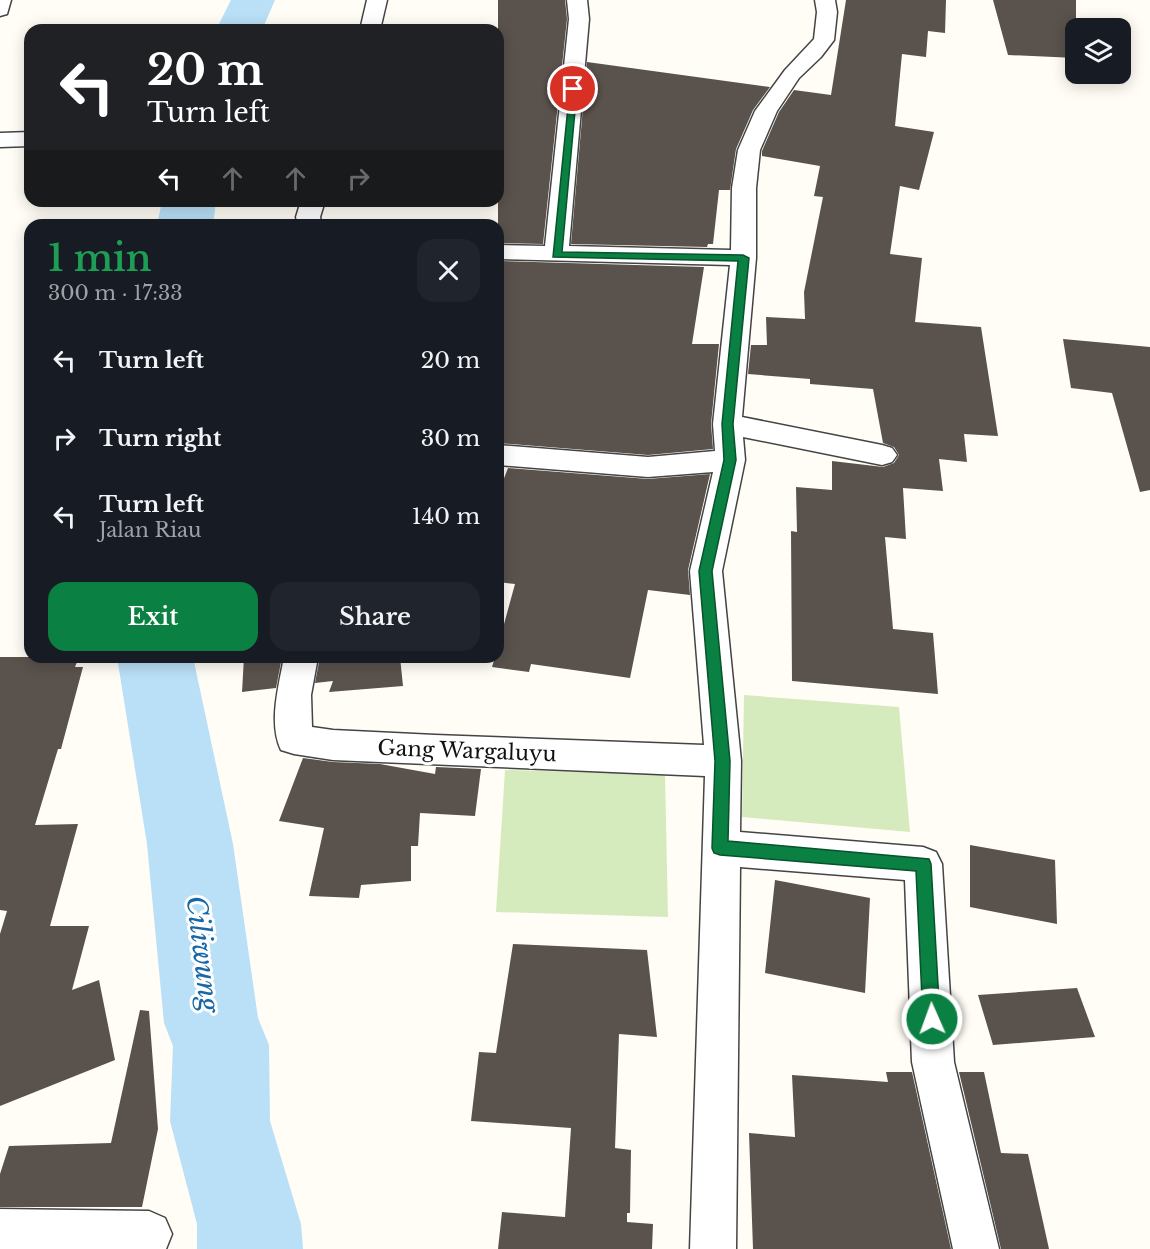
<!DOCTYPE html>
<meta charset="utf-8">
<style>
body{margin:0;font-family:"Libre Baskerville",serif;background:#20242c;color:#f1f3f6;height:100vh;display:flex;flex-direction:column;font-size:22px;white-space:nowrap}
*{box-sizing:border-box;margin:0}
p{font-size:20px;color:#9ea1a6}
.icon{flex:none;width:33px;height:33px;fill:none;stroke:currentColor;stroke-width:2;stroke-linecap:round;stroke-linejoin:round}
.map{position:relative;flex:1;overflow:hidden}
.side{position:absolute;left:24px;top:219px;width:480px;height:444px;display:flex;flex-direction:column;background:#171b24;border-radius:18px;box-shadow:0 3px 15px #0003}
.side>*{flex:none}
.guide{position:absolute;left:24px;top:24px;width:480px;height:183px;border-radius:18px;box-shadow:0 3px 15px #0003;background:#202124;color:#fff;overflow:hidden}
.tools{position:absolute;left:1065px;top:18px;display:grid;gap:12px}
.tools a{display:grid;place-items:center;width:66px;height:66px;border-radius:12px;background:#171b24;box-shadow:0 3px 15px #0003;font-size:30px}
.pin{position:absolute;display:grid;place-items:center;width:51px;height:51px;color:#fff;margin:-26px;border:3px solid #fff;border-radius:50%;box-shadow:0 2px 6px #0007}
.me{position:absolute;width:66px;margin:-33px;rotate:358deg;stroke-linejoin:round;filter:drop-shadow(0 0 4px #0008)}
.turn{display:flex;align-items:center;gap:21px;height:126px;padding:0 24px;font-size:27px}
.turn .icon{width:78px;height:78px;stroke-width:2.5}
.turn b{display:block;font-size:42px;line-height:51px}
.lanes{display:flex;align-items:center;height:57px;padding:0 24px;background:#0003;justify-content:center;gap:30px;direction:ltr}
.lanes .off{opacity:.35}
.round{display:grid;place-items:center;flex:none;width:63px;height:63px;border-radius:18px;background:#20242c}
.headline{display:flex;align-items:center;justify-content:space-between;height:102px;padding:0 24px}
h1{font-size:36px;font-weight:600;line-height:45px;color:#1e9e55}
.action{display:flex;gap:12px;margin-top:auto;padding:12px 24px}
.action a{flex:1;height:69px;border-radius:18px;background:#0b8043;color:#fff;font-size:24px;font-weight:600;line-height:69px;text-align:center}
.action a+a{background:#20242c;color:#f1f3f6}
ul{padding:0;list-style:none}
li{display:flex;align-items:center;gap:18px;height:78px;padding:0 24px}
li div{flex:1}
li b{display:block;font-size:22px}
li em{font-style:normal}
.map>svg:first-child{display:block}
.green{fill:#d5ebbd}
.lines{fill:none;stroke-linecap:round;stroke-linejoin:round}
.river{fill:#b9e0f7;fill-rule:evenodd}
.building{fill:#5a524d}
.minor-casing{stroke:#444;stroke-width:3}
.minor{fill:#fff;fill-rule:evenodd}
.route{fill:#0b8043;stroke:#07532c;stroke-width:1.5}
.labels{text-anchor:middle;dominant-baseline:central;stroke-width:6;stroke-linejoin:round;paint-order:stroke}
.street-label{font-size:21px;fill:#111;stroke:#fff}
.near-water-label{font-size:27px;font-style:italic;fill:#1768a6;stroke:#fff}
</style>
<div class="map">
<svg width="1150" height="1249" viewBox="0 0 1150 1249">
<rect width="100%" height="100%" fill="#fffdf5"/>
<path class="green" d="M 744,695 L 899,707 L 910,832 L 742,817 Z
M 505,770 L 665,774 L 668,917 L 496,912 Z"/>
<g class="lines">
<path class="river" d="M 231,0 L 275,0 L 262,30 L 216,30 Z
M 162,201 L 216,201 L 213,225 L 157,225 Z
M 117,657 L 193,657 L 233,844 L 258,1018 L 269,1045 L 270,1121 L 301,1224 L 303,1249 L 197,1249 L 197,1224 L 170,1121 L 173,1046 L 164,1023 L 147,844 Z"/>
</g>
<path class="building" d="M 498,0 L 565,0 L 567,19 L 543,244 L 498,243 Z
M 846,0 L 946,0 L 945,33 L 928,31 L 926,57 L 902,54 L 895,126 L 934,132 L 919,190 L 900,186 L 890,254 L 922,258 L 915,322 L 981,327 L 998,436 L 964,434 L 967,462 L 939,459 L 943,491 L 903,488 L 906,539 L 885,537 L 893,629 L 933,633 L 938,694 L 792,681 L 791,531 L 797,532 L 796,487 L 832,490 L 832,461 L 883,467 L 894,463 L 899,455 L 894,447 L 883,443 L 873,389 L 810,384 L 810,379 L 748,374 L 751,345 L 767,345 L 766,317 L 805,319 L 804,292 L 823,197 L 814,196 L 820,166 L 762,156 L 762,151 L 779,112 L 794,90 L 831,95 Z
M 993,0 L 1076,0 L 1076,58 L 1008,55 Z
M 587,62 L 770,87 L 753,110 L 736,149 L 730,190 L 719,190 L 713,244 L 708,244 L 707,247 L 571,244 Z
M 498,261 L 704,267 L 692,344 L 719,344 L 711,424 L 713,449 L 648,455 L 498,443 Z
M 1063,339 L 1150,347 L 1150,490 L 1140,492 L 1112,393 L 1071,388 Z
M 508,468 L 648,479 L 710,474 L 688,570 L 690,595 L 648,590 L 630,678 L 531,664 L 529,672 L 492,667 L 495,657 L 498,657 L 498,646 L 515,584 L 498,582 L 498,494 Z
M 0,657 L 79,657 L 75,667 L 83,667 L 61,749 L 58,749 L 35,825 L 78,824 L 50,926 L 89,926 L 72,990 L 99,980 L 115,1060 L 0,1106 L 0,934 L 7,911 L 0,910 Z
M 244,657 L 282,657 L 276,688 L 242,692 Z
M 320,657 L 400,657 L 403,686 L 329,692 L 333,681 L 315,683 Z
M 303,758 L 333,762 L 380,764 L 435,774 L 436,767 L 481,769 L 475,816 L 420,813 L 418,846 L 411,846 L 411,881 L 361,885 L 359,898 L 309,896 L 324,828 L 279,821 Z
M 970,845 L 1055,860 L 1057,924 L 970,907 Z
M 775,880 L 870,898 L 865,993 L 765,973 Z
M 513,944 L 647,950 L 657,1037 L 619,1034 L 615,1148 L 631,1150 L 630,1213 L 627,1213 L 627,1222 L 653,1224 L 652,1249 L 498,1249 L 502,1212 L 565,1217 L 571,1128 L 471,1121 L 479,1052 L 496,1053 Z
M 1077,988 L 1095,1037 L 993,1045 L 978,995 Z
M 140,1010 L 149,1011 L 158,1129 L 142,1207 L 0,1207 L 0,1174 L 9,1146 L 111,1143 Z
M 886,1072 L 912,1072 L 951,1249 L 753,1249 L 749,1133 L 795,1137 L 792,1075 L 888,1082 Z
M 959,1072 L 984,1072 L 1001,1153 L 1028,1154 L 1049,1249 L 1001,1249 Z"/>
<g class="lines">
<g class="minor-casing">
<path id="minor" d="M 0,0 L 11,0 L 7,14 L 0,16 Z
M 367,0 L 387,0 L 380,30 L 360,30 Z
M 567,0 L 587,0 L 589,19 L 569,246 L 731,250 L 732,188 L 738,150 L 755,111 L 785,70 L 814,39 L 817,12 L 815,0 L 835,0 L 837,12 L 834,40 L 821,57 L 799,78 L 777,111 L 760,150 L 756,188 L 756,258 L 742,417 L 882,445 L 892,448 L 897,455 L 892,462 L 882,465 L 743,437 L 745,460 L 722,571 L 741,761 L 740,832 L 923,847 L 936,852 L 942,864 L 954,1062 L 999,1249 L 953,1249 L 912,1062 L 905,880 L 740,867 L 736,1249 L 690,1249 L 705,776 L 333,760 L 294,754 L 281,750 C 268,723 279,685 284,657 L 318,657 L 311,695 L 312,727 L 333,730 L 435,735 L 704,745 L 690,571 L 713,472 L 648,477 L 498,465 L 498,445 L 648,457 L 715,451 L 713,424 L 730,265 L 498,259 L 498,245 L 545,246 L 569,19 Z
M 30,132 L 30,146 L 0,147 L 0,133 Z
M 301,201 L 325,201 L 320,217 L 322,225 L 298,225 L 296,217 Z
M 0,1209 L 149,1211 L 165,1218 L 172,1234 L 166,1249 L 0,1249 Z"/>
</g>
<use href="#minor" class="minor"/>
</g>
<path class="route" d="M 570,87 L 577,89 L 562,252 L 743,255 L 749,258 L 733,424 L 736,460 L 712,571 L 730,761 L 728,841 L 929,859 L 931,864 L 940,1019 L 938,1025 L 932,1028 L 926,1025 L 923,1019 L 916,871 L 720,855 L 714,853 L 712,848 L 715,761 L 699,571 L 724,460 L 722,424 L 738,261 L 553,257 Z"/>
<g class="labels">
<g class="street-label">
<text transform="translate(467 751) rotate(2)">Gang Wargaluyu</text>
</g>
<g class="near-water-label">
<text transform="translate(203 954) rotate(83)">Ciliwung</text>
</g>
</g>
</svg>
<div class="tools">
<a><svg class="icon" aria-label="layers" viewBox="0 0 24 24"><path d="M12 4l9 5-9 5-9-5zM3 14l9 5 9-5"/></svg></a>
</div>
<div class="pin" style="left:573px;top:89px;background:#d93025"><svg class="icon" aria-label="arrive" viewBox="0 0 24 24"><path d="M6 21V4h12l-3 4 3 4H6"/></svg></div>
<svg class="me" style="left:932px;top:1019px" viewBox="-20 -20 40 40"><circle r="17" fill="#0b8043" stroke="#fff" stroke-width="3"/><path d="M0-11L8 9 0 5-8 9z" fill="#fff"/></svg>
<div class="guide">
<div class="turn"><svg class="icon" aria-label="left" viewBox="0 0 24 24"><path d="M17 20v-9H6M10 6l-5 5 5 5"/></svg><div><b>20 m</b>Turn left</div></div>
<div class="lanes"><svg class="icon" aria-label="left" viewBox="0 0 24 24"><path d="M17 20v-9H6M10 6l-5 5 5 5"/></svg><svg class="icon off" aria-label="ahead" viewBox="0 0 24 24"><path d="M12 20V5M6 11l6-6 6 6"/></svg><svg class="icon off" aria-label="ahead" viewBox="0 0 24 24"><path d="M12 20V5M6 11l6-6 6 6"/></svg><svg class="icon off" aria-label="right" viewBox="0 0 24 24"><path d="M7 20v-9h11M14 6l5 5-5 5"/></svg></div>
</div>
<section class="side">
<div class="headline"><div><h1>1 min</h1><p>300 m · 17:33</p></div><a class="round"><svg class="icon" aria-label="close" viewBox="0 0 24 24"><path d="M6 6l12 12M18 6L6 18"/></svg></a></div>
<ul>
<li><svg class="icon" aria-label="left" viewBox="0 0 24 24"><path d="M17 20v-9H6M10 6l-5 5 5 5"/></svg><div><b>Turn left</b></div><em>20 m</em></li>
<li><svg class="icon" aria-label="right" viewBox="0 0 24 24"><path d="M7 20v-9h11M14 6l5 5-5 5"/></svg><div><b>Turn right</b></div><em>30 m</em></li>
<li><svg class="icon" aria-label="left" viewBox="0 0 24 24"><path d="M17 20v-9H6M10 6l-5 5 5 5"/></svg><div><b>Turn left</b><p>Jalan Riau</p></div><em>140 m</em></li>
</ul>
<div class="action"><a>Exit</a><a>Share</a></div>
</section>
</div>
